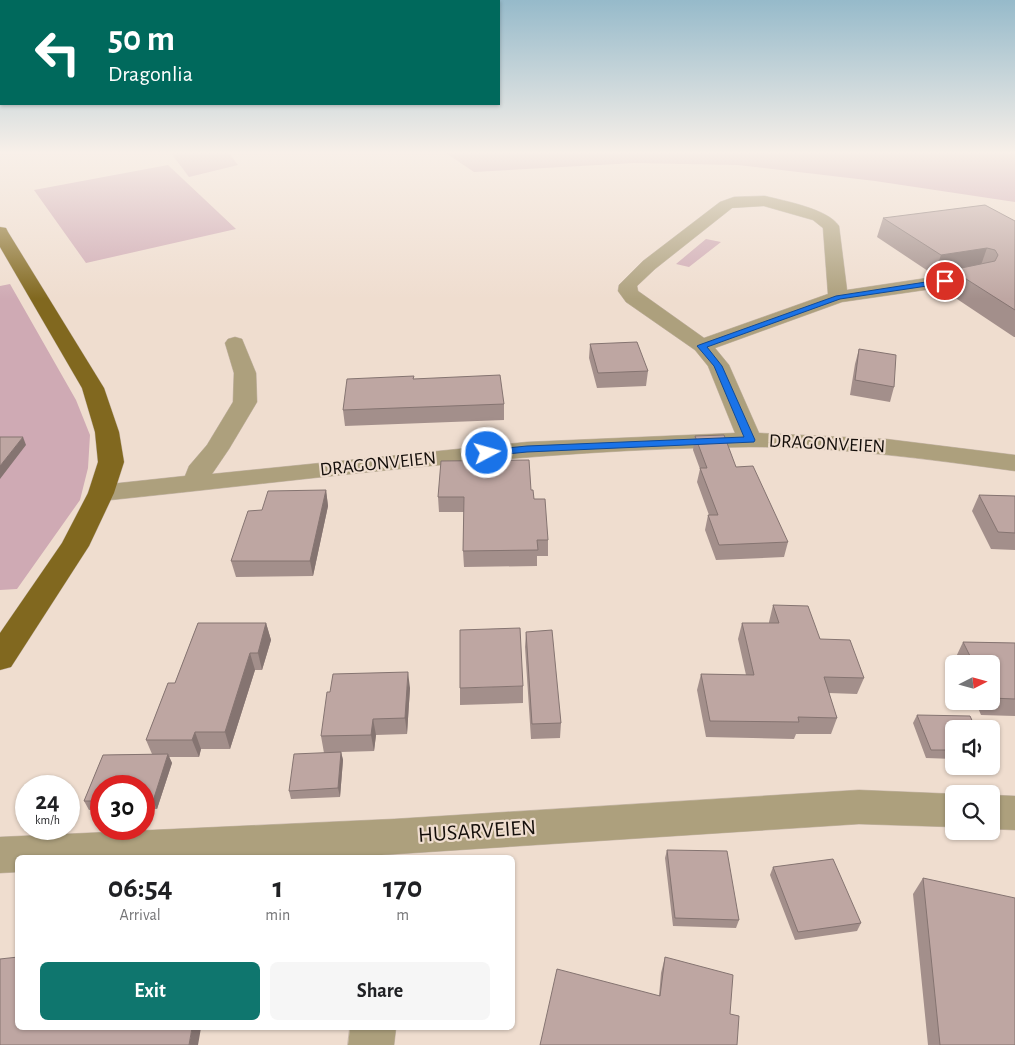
<!DOCTYPE html>
<style>
body{margin:0;font-family:"Alegreya Sans",sans-serif;background:#f6f6f6;color:#202124;height:100vh;display:flex;flex-direction:column;font-size:19px;white-space:nowrap}
*{box-sizing:border-box;margin:0}
p{font-size:16px;color:#757577}
.icon{flex:none;width:28px;height:28px;fill:none;stroke:currentColor;stroke-width:2;stroke-linecap:round;stroke-linejoin:round}
.map{position:relative;flex:1;overflow:hidden}
.details{position:absolute;left:15px;top:855px;width:500px;height:175px;display:flex;flex-direction:column;background:#fff;border-radius:8px;box-shadow:0 1px 4px #0004}
.details>*{flex:none}
.hud{position:absolute;left:0px;top:0px;width:500px;height:105px;box-shadow:0 1px 4px #0004;background:#00695c;color:#fff;overflow:hidden}
.needle{width:32px;rotate:84deg}
.buttons{position:absolute;left:945px;top:655px;display:grid;gap:10px}
.buttons a{display:grid;place-items:center;width:55px;height:55px;border-radius:8px;background:#fff;box-shadow:0 1px 4px #0004;font-size:25px}
.speed{position:absolute;left:15px;top:775px;display:flex;gap:10px;font-size:25px;font-weight:700;text-align:center}
.speed>*{display:grid;place-content:center;width:65px;height:65px;border-radius:50%;background:#fff;box-shadow:0 1px 4px #0004;line-height:1}
.speed small{font-size:12px;font-weight:400}
.speed .limit{border:8px solid #d22;background:#fff;color:#111}
.pin{position:absolute;display:grid;place-items:center;width:42px;height:42px;color:#fff;margin:-21px;border:2px solid #fff;border-radius:50%;box-shadow:0 1px 5px #0007}
.me{position:absolute;width:55px;margin:-28px;rotate:84deg;stroke-linejoin:round;filter:drop-shadow(0 0 4px #0008)}
.turn{display:flex;align-items:center;gap:18px;height:105px;padding:0 25px;font-size:22px}
.turn .icon{width:65px;height:65px;stroke-width:2.5}
.turn b{display:block;font-size:35px;line-height:42px}
.eta{display:flex;justify-content:space-evenly;align-items:center;height:85px;text-align:center}
.eta b{font-size:30px;font-weight:700;line-height:35px}
.cta{display:flex;gap:10px;margin-top:auto;padding:10px 25px}
.cta a{flex:1;height:58px;border-radius:8px;background:#0f766e;color:#fff;font-size:20px;font-weight:700;line-height:58px;text-align:center}
.cta a+a{background:#f6f6f6;color:#202124}
.map>svg:first-child{display:block}
.green{fill:#cfaab4}
.lines{fill:none;stroke-linecap:round;stroke-linejoin:round}
.minor-casing{stroke:#c8b8ac;stroke-width:1}
.major-casing{stroke:#c8b8ac;stroke-width:1}
.minor{fill:#ada07d;fill-rule:evenodd}
.major{fill:#81681f;fill-rule:evenodd}
.wall{fill:#a38f8b}
.shaded-wall{fill:#857471}
.building{fill:#bea6a2;stroke:#857471}
.route{fill:#1a73e8;stroke:#114b97}
.labels{text-anchor:middle;dominant-baseline:central;stroke-width:4.5;stroke-linejoin:round;paint-order:stroke}
.street-label{font-size:19px;fill:#140e0a;stroke:#efddcf}
.near-street-label{font-size:22px;fill:#140e0a;stroke:#efddcf}
</style>
<div class="map">
<svg width="1015" height="1045" viewBox="0 0 1015 1045">
<rect width="100%" height="100%" fill="#efddcf"/>
<path class="green" d="M 171,153 L 229,153 L 238,165 L 189,177 Z
M 446,153 L 1015,153 L 1015,202 L 875,181 L 738,165 L 634,163 L 474,172 Z
M 168,165 L 236,229 L 86,263 L 34,190 Z
M 706,239 L 721,242 L 689,267 L 676,264 Z
M 10,284 L 76,400 L 90,435 L 88,468 L 80,500 L 17,589 L 0,590 L 0,286 Z"/>
<g class="lines">
<g class="minor-casing">
<path id="minor" d="M 765,196 C 785,201 828,209 839,226 L 847,290 L 980,270 L 987,272 L 989,276 L 987,280 L 980,282 L 842,302 L 715,348 L 729,365 L 759,433 L 886,439 L 1015,455 L 1015,471 C 927,459 838,447 749,447 C 532,449 316,479 101,501 L 92,499 L 88,493 L 92,487 L 101,485 L 185,476 L 189,466 L 207,445 L 233,402 L 234,373 L 225,343 L 228,339 L 235,337 L 242,339 L 256,373 L 257,402 L 229,449 L 212,474 L 527,442 L 735,433 L 708,366 L 695,350 L 626,302 L 618,291 L 619,285 L 643,261 L 720,202 L 734,197 ZM 764,206 L 813,220 L 823,228 L 828,294 L 704,338 L 638,291 L 637,286 L 655,269 L 732,208 Z
M 859,790 L 956,794 L 954,794 L 954,827 L 859,824 L 335,858 L 18,858 L 18,872 L 0,873 L 0,837 L 394,819 Z
M 991,795 L 1015,796 L 1015,830 L 991,829 Z
M 350,1028 L 396,1028 L 394,1045 L 348,1045 Z"/>
</g>
<g class="major-casing">
<path id="major" d="M 0,227 L 6,228 L 8,232 L 104,388 L 119,432 L 124,462 L 114,493 L 89,546 L 11,667 L 0,670 L 0,633 L 62,543 L 88,493 L 98,462 L 95,432 L 82,388 L 0,247 Z"/>
</g>
<use href="#minor" class="minor"/>
<use href="#major" class="major"/>
</g>
<path class="wall" d="M 883,218 L 1015,221 L 1015,337 L 1014,337 L 945,291 L 951,272 L 934,275 L 877,237 Z
M 590,344 L 648,371 L 646,386 L 597,388 L 589,358 Z
M 859,349 L 894,387 L 890,402 L 850,395 L 855,364 Z
M 414,379 L 504,404 L 504,420 L 345,426 L 343,410 Z
M 695,436 L 736,467 L 788,542 L 784,557 L 716,560 L 705,530 L 708,515 L 709,515 L 697,482 L 700,469 L 693,450 Z
M 326,490 L 328,506 L 313,576 L 236,577 L 231,561 L 262,510 Z
M 531,490 L 548,540 L 548,556 L 537,556 L 537,566 L 464,567 L 463,551 L 464,512 L 439,512 L 438,497 Z
M 979,495 L 1015,496 L 1015,550 L 991,549 L 972,511 Z
M 773,605 L 820,639 L 864,678 L 857,694 L 829,693 L 837,718 L 831,734 L 796,734 L 794,739 L 706,737 L 697,690 L 701,674 L 746,675 L 738,639 L 742,623 L 769,623 L 769,622 Z
M 198,623 L 266,623 L 271,640 L 262,670 L 255,670 L 230,749 L 201,749 L 199,757 L 169,757 L 172,763 L 157,809 L 144,809 L 144,786 L 101,786 L 101,809 L 89,810 L 84,801 L 103,755 L 152,754 L 146,740 L 168,683 L 175,683 Z
M 526,632 L 561,723 L 560,738 L 531,739 L 525,647 Z
M 963,642 L 1015,643 L 1015,716 L 981,715 L 975,701 L 991,701 L 991,664 L 957,664 L 955,659 Z
M 523,686 L 523,703 L 460,705 L 460,688 Z
M 410,688 L 407,734 L 376,735 L 374,751 L 341,752 L 343,760 L 340,797 L 291,799 L 289,791 L 324,753 L 321,736 Z
M 917,715 L 954,729 L 954,759 L 926,758 L 913,723 Z
M 667,850 L 739,920 L 736,928 L 673,926 L 665,858 Z
M 773,867 L 861,923 L 857,931 L 795,940 L 770,875 Z
M 923,878 L 1015,1045 L 928,1045 L 913,894 Z
M 665,957 L 730,1014 L 659,996 L 661,973 Z"/>
<path class="shaded-wall" d="M 987,248 L 980,268 L 952,270 L 951,272 L 934,275 L 941,255 Z
M 23,437 L 26,445 L 0,479 L 0,466 Z
M 326,490 L 328,506 L 313,576 L 310,561 Z
M 266,623 L 271,640 L 262,670 L 258,653 Z
M 250,653 L 255,670 L 230,749 L 225,732 Z
M 408,672 L 410,688 L 407,734 L 405,718 Z
M 373,719 L 376,735 L 374,751 L 371,735 Z
M 195,732 L 201,749 L 199,757 L 192,740 Z
M 341,752 L 343,760 L 340,797 L 338,788 Z
M 168,754 L 172,763 L 157,809 L 153,801 Z
M 192,1028 L 201,1028 L 198,1045 L 189,1045 Z"/>
<path class="building" d="M 985,205 L 1015,221 L 1015,310 L 952,270 L 995,261 L 998,255 L 995,250 L 987,248 L 941,255 L 883,218 Z
M 637,342 L 648,371 L 598,373 L 590,344 Z
M 859,349 L 896,355 L 894,387 L 855,380 Z
M 500,375 L 504,404 L 343,410 L 347,379 L 414,376 L 413,379 Z
M 724,435 L 736,467 L 753,466 L 788,542 L 719,545 L 708,515 L 718,515 L 700,468 L 707,468 L 695,436 Z
M 0,437 L 23,437 L 0,466 Z
M 529,460 L 531,490 L 533,490 L 534,499 L 545,499 L 548,540 L 537,540 L 538,550 L 463,551 L 464,497 L 438,497 L 441,461 Z
M 326,490 L 310,561 L 231,561 L 248,511 L 262,510 L 268,491 Z
M 979,495 L 1015,496 L 1015,533 L 998,532 Z
M 773,605 L 808,606 L 820,639 L 850,640 L 864,678 L 824,677 L 837,718 L 798,717 L 799,722 L 710,721 L 701,674 L 754,675 L 742,623 L 779,623 Z
M 198,623 L 266,623 L 258,653 L 250,653 L 225,732 L 195,732 L 192,740 L 146,740 L 168,683 L 175,683 Z
M 520,628 L 523,686 L 460,688 L 460,630 Z
M 552,630 L 561,723 L 532,724 L 526,632 Z
M 963,642 L 1015,643 L 1015,699 L 991,698 L 991,664 L 974,664 Z
M 408,672 L 405,718 L 373,719 L 371,735 L 321,736 L 327,692 L 330,692 L 333,674 Z
M 917,715 L 970,716 L 976,729 L 954,729 L 954,750 L 931,750 Z
M 341,752 L 338,788 L 289,791 L 294,754 Z
M 168,754 L 153,801 L 144,801 L 144,786 L 101,786 L 101,801 L 84,801 L 103,755 Z
M 667,850 L 727,851 L 739,920 L 675,918 Z
M 833,859 L 861,923 L 798,932 L 773,867 Z
M 923,878 L 1015,898 L 1015,1045 L 940,1045 Z
M 18,957 L 18,1028 L 192,1028 L 189,1045 L 0,1045 L 0,959 Z
M 665,957 L 733,975 L 730,1014 L 739,1016 L 737,1045 L 540,1045 L 557,969 L 660,996 Z"/>
<linearGradient id="sky" x2="0" y2="1"><stop stop-color="#96baca"/><stop offset="0.51" stop-color="#f8f0e9"/><stop offset="1" stop-color="#f8f0e9" stop-opacity="0"/></linearGradient>
<rect width="1015" height="299" fill="url(#sky)"/>
<path class="route" d="M 945,279 L 948,281 L 947,283 L 840,299 L 707,347 L 722,366 L 755,440 L 754,442 L 527,452 L 487,456 L 482,453 L 487,450 L 527,446 L 744,437 L 714,366 L 697,346 L 699,345 L 836,296 Z"/>
<g class="labels">
<g class="street-label">
<text transform="translate(827 444) rotate(3)">DRAGONVEIEN</text>
<text transform="translate(378 464) rotate(-6)">DRAGONVEIEN</text>
</g>
<g class="near-street-label">
<text transform="translate(477 831) rotate(-4)">HUSARVEIEN</text>
</g>
</g>
</svg>
<div class="buttons">
<a><svg class="needle" viewBox="-14 -14 28 28"><path d="M0-13l5 13h-10z" fill="#e53935"/><path d="M0 13l5-13h-10z" fill="#757577"/></svg></a>
<a><svg class="icon" aria-label="sound" viewBox="0 0 24 24"><path d="M4 9h4l5-4v14l-5-4H4zM17 9q2 3 0 6"/></svg></a>
<a><svg class="icon" aria-label="search" viewBox="0 0 24 24"><circle cx="10" cy="10" r="6"/><path d="M15 15l6 6"/></svg></a>
</div>
<div class="speed"><div>24<small>km/h</small></div><div class="limit">30</div></div>
<div class="pin" style="left:945px;top:281px;background:#d93025"><svg class="icon" aria-label="arrive" viewBox="0 0 24 24"><path d="M6 21V4h12l-3 4 3 4H6"/></svg></div>
<svg class="me" style="left:487px;top:453px" viewBox="-20 -20 40 40"><circle r="17" fill="#1a73e8" stroke="#fff" stroke-width="3"/><path d="M0-11L8 9 0 5-8 9z" fill="#fff"/></svg>
<div class="hud">
<div class="turn"><svg class="icon" aria-label="left" viewBox="0 0 24 24"><path d="M17 20v-9H6M10 6l-5 5 5 5"/></svg><div><b>50 m</b>Dragonlia</div></div>
</div>
<section class="details">
<div class="eta">
<div><b>06:54</b><p>Arrival</p></div>
<div><b>1</b><p>min</p></div>
<div><b>170</b><p>m</p></div>
</div>
<div class="cta"><a>Exit</a><a>Share</a></div>
</section>
</div>
